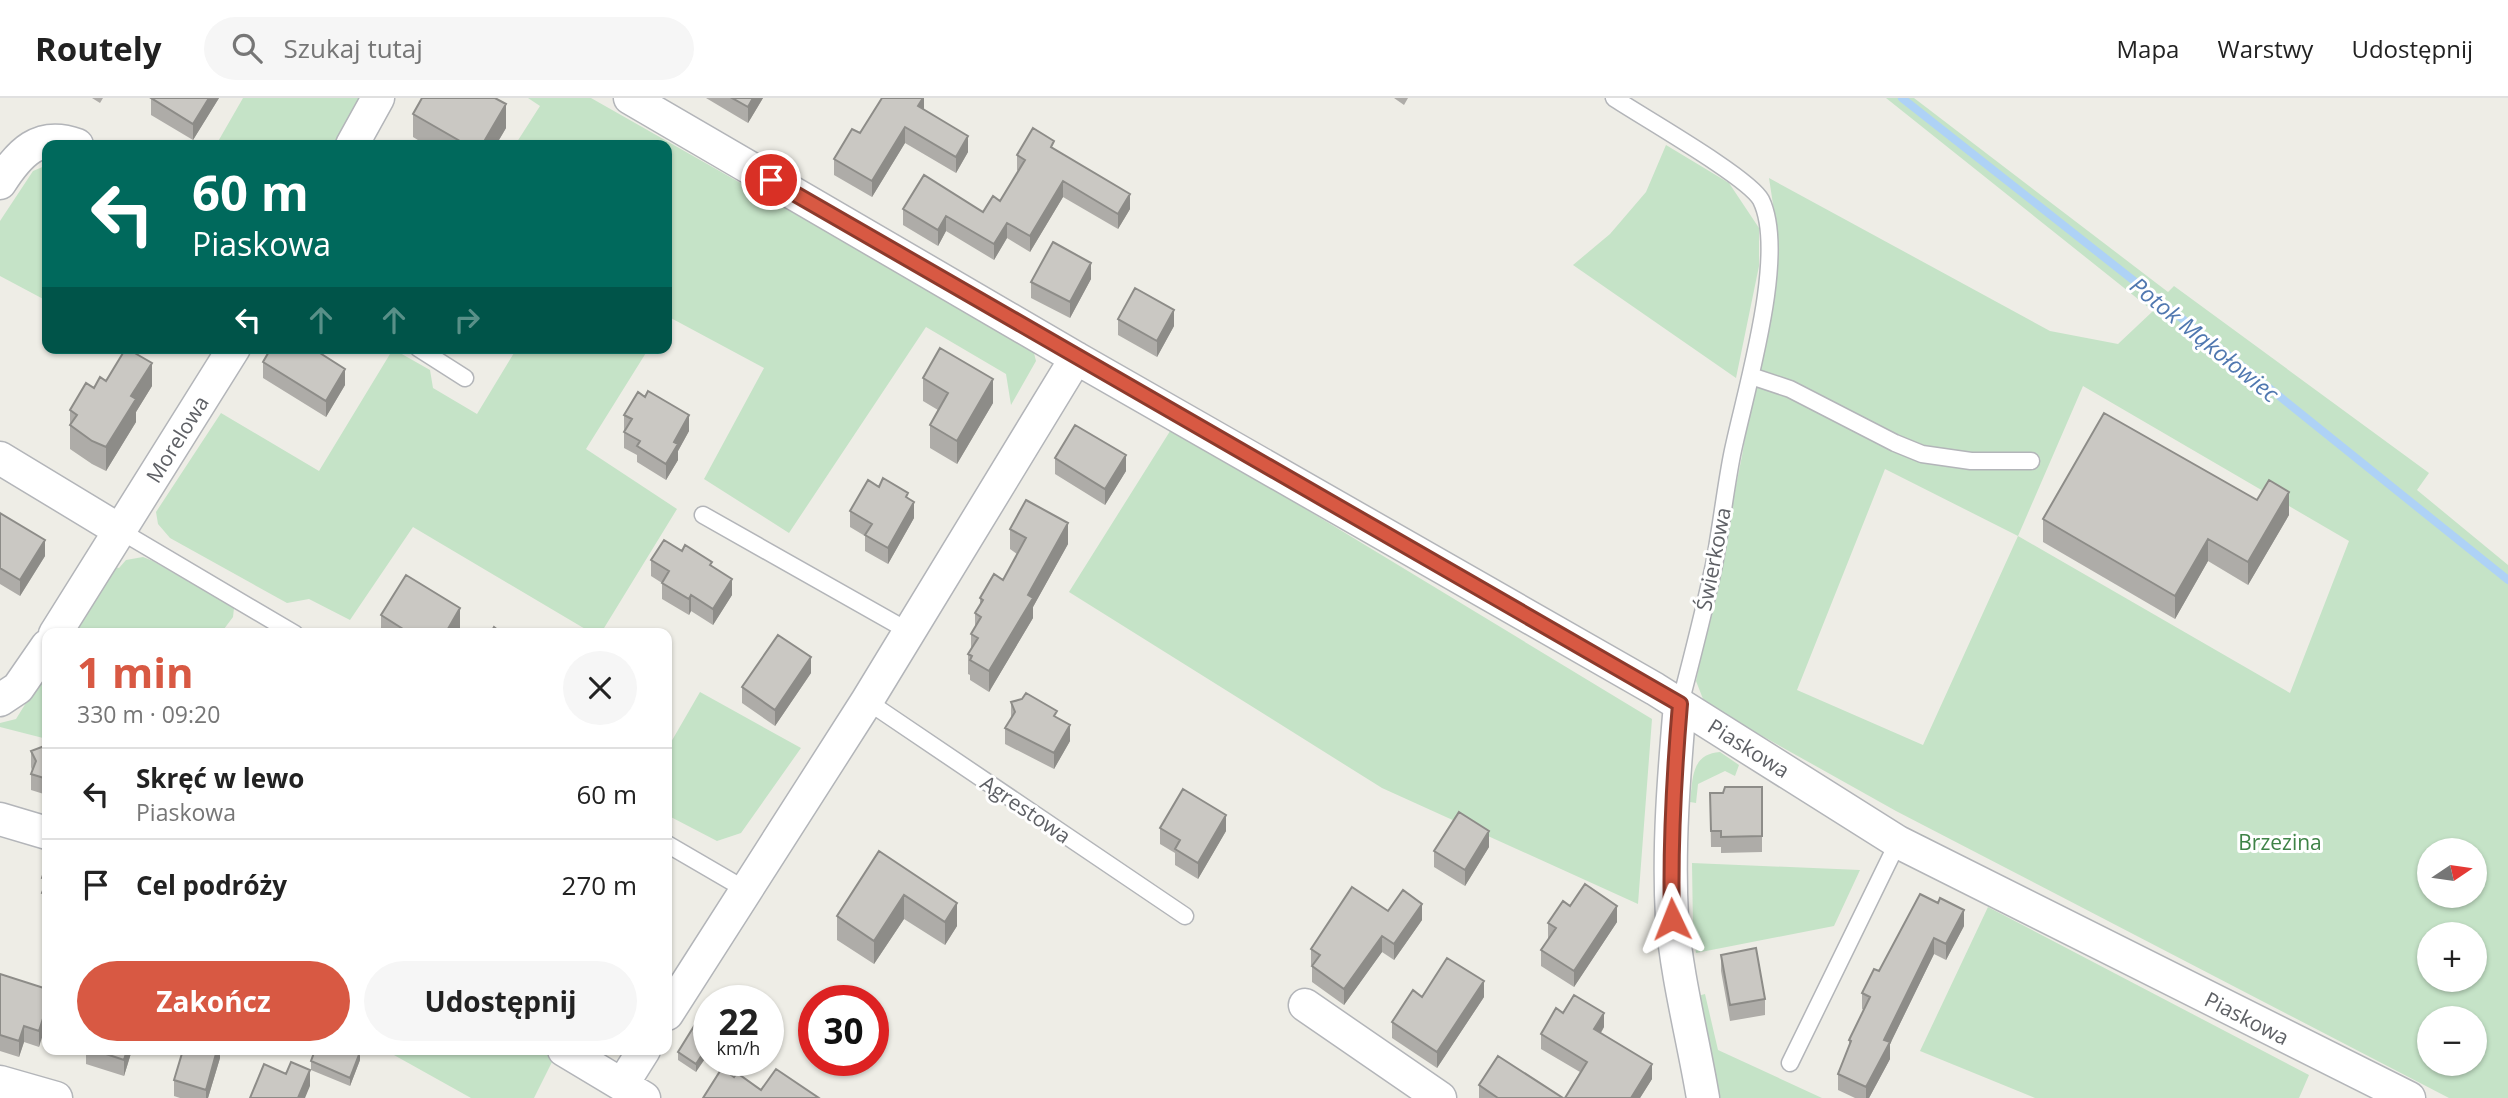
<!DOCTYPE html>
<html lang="pl">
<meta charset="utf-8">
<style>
body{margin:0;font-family:"Open Sans",sans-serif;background:#f6f6f6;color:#222;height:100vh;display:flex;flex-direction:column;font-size:26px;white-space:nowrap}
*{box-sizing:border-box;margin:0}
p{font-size:23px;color:#767676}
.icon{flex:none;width:38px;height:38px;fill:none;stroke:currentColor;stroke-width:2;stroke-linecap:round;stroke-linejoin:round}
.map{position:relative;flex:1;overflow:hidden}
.drawer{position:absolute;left:42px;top:530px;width:630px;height:427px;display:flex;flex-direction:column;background:#fff;border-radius:14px;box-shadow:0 2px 5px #0004}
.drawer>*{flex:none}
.banner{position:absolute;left:42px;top:42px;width:630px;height:214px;border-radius:14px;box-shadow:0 2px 5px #0004;background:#00695c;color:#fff;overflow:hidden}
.needle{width:46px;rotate:77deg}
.tools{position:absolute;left:2417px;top:740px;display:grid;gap:14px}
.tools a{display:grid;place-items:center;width:70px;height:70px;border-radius:50%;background:#fff;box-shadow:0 2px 5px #0004;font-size:35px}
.speed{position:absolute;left:693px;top:887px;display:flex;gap:14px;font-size:35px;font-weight:700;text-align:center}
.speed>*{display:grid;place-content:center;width:91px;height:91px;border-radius:50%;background:#fff;box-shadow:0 2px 5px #0004;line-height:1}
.speed small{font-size:18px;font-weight:400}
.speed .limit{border:10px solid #d22;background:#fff;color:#111}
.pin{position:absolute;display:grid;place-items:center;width:60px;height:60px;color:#fff;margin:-30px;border:4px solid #fff;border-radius:50%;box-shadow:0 2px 7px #0007}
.me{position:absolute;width:77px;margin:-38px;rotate:358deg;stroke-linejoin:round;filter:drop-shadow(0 0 5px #0008)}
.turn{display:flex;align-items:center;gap:24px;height:147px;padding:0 35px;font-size:32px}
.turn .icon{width:91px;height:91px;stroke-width:2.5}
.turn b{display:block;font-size:49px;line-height:60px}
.lanes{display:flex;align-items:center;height:66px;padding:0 35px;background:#0003;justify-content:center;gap:35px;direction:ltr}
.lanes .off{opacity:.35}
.round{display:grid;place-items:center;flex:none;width:74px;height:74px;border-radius:37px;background:#f6f6f6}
.overview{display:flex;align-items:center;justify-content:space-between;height:119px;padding:0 35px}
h1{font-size:42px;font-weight:700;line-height:52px;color:#d85943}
.primary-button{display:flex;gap:14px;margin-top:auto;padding:14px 35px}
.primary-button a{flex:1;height:80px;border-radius:42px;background:#d85943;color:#fff;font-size:28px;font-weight:700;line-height:80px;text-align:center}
.primary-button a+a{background:#f6f6f6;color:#222}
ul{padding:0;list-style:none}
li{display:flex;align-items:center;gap:21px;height:91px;padding:0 35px;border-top:2px solid #e0e0e0}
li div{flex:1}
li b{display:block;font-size:26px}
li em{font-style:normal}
header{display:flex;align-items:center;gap:42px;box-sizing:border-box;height:98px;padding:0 35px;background:#fff;border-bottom:2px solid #e0e0e0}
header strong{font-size:33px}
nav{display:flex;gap:38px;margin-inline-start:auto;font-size:24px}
.search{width:490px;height:63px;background:#f6f6f6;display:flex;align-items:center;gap:18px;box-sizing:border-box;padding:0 24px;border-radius:38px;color:#767676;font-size:26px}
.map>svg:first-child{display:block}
.green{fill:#c5e3c7;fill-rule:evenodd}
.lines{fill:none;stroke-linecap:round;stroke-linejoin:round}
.stream{stroke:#aed2f6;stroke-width:8}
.service-casing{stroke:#b3b5b9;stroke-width:19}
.minor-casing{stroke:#b3b5b9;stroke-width:35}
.service{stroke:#fff;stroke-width:16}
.minor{stroke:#fff;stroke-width:32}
.wall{fill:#aeaca8}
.shaded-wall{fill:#8d8c88}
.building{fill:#cac8c3;stroke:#8d8c88;stroke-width:2}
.route-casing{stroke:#8c3a2c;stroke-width:18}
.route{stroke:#d85943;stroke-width:12}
.labels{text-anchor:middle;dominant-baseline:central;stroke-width:6;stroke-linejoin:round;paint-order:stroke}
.street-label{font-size:21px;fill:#5e6065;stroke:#fff}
.park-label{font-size:21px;fill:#3f8347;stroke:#fff}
.water-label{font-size:23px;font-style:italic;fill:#5078b0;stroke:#fff}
</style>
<header>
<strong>Routely</strong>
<div class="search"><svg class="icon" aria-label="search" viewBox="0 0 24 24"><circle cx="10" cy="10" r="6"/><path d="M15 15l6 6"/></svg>Szukaj tutaj</div>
<nav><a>Mapa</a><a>Warstwy</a><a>Udostępnij</a></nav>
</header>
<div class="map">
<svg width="2508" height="1000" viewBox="0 0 2508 1000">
<rect width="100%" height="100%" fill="#eeede6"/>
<path class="green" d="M 243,0 L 367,0 L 341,47 L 216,47 Z
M 528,0 L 591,0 L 1033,251 L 1036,263 L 1011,307 L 1006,276 L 926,229 L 789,435 L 704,381 L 764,270 L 669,219 L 667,222 L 667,47 L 515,47 L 540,8 Z
M 1886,0 L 1914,0 L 2168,194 L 2174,188 L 2429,375 L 2417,392 L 2508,467 L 2508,1000 L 2449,1000 L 1896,713 L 1705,606 L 1696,583 L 1742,358 L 1778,139 L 1769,80 L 2050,233 L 2118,246 L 2153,213 ZM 2083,288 L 2349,443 L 2290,595 L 2018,438 ZM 1885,371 L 2018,438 L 1923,647 L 1797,592 ZM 2429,752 L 2474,752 L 2474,798 L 2429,798 ZM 2429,836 L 2474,836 L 2474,882 L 2429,882 ZM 2429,920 L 2474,920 L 2474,966 L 2429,966 Z
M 1666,47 L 1729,85 L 1759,130 L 1759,168 L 1736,280 L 1573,167 L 1610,136 L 1646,94 Z
M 47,67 L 47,203 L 0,178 L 0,123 L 33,73 Z
M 517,250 L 649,250 L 586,351 L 677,411 L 601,535 L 592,535 L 413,429 L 350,522 L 309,501 L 287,505 L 170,440 L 158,426 L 156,414 L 221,315 L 319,373 L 393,251 L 430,272 L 433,290 L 477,316 Z
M 1172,330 L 1652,621 L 1638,806 L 1382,690 L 1069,494 Z
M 143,459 L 153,463 L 234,510 L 233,519 L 221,535 L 69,536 L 111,468 L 119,470 L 126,462 Z
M 47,571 L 47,641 L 0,629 L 0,625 L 16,621 Z
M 700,594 L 801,650 L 741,735 L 717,743 L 667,717 L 667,651 Z
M 1720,654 L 1739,667 L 1735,678 L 1725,673 L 1698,686 L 1696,705 L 1690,704 C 1693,680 1691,656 1720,654 Z
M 1692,765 L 1860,772 L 1834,828 L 1696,855 L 1693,832 Z
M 1988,809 L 2309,977 L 2299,1000 L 2035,1000 L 1920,953 Z
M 1705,896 L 1718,952 L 1822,1000 L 1716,1000 L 1694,899 Z
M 385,952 L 540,952 L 554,960 L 534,1000 L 471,1000 Z"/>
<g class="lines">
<path class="stream" d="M 1902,0 L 2218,249 L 2508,482"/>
<g class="service-casing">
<path id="service" d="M 1614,0 C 1641,18 1750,80 1761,102 C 1788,157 1744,297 1732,357 C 1725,393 1721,430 1714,467 C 1704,513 1692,560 1680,606
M 418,250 L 465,280
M 1751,278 L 1790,291 L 1895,345 L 1922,356 L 1971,363 L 2031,363
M 703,417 L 910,534
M 119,432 L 295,536
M 867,603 L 1185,818
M 667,746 L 746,792
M 1790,965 L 1898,744"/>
</g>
<g class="minor-casing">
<path id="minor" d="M 630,0 L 1076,260 L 1655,591 L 1898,744 L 2409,1000
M 352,47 L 378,0
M 0,85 C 19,55 39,33 77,47
M 0,360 L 119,432
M 55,536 L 234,250
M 0,602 L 18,590 L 47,548
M 1680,606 C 1674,676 1668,749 1672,820 C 1677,881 1693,940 1703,1000
M 0,721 L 47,735
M 1305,907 L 1440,1000
M 667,916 L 867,603 L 1076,260
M 564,952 L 644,1000
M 0,984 L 56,1000
M 622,987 L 644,952"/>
</g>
<use href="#service" class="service"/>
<use href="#minor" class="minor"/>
</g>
<path class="wall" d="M 92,0 L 103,0 L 100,5 Z
M 151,0 L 219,0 L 193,42 L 151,17 Z
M 706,0 L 763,0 L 748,25 Z
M 924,0 L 924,12 L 968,54 L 956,75 L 905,45 L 872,99 L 834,77 L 834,61 L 860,35 Z
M 1394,0 L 1408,0 L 1404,7 Z
M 413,16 L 506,30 L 496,47 L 426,47 L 413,39 Z
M 1054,51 L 1130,111 L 1118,131 L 1063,99 L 1030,154 L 1007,140 L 994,162 L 946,133 L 938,148 L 903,127 L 903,111 L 983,114 L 1000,103 L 1018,73 L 1017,72 L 1017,57 Z
M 1091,181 L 1070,220 L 1031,200 L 1031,184 Z
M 1118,221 L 1174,228 L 1157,259 L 1118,237 Z
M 167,250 L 177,250 L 174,255 Z
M 263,264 L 345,287 L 326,319 L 263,280 Z
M 923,280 L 993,305 L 957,366 L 930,350 L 930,327 L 938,312 L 923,303 Z
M 106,283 L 152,288 L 136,314 L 136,324 L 106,373 L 92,366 L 70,351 L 70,312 L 94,290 Z
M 624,317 L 689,333 L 678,353 L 678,362 L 666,382 L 637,364 L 637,357 L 624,350 Z
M 1055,360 L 1126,373 L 1105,407 L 1055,376 Z
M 879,389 L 908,400 L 914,420 L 888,466 L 865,453 L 865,438 L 850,429 L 850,413 Z
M 0,415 L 45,458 L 20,498 L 0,486 Z
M 2289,417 L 2248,487 L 2208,463 L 2175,521 L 2043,444 L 2043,421 Z
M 1010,431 L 1068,446 L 1033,509 L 1033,520 L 989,594 L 970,582 L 970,577 L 968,576 L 968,556 L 971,551 L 971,536 L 975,530 L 975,515 L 980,507 L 980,500 L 1003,482 L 1017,456 L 1010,451 Z
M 682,453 L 712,469 L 732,497 L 713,527 L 691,513 L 689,517 L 662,501 L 662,485 L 651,478 L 651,462 Z
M 381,517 L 460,533 L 459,536 L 381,536 Z
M 811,575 L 775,628 L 742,605 L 742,589 Z
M 1011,604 L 1070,643 L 1054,671 L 1005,646 L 1005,630 L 1011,620 Z
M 47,647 L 47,697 L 31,692 L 31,676 L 32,673 L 31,669 L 31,653 Z
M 1762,689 L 1762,754 L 1721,755 L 1721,749 L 1711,749 L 1710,695 L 1723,695 Z
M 1160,730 L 1226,733 L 1198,781 L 1175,767 L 1175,755 L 1160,746 Z
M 1489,749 L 1465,788 L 1434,769 L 1434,753 Z
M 879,753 L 957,828 L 945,847 L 904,821 L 874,866 L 837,842 L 837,818 Z
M 47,765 L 47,813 L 42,811 L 42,780 Z
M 1920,796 L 1964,828 L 1946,862 L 1934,856 L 1890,946 L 1890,961 L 1869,1000 L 1855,1000 L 1838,992 L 1838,976 L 1849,948 L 1849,942 L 1864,912 L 1862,911 L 1862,895 L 1879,873 Z
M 1388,813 L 1422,822 L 1394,862 L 1382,854 L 1344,907 L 1312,884 L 1312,867 L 1311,867 L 1311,851 Z
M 1617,824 L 1574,889 L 1541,868 L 1541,852 L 1548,842 L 1548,825 Z
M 1721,857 L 1765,901 L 1765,917 L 1730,923 L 1721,873 Z
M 0,876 L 47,891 L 39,949 L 24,944 L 19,959 L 0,953 Z
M 1422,899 L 1484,899 L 1437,970 L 1392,940 L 1392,924 Z
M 1604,929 L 1601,935 L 1652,981 L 1640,1000 L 1565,1000 L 1580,974 L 1541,951 L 1541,936 Z
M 709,934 L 696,974 L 678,962 L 678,954 Z
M 86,952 L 132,952 L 124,978 L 86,966 Z
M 220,952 L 220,960 L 208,1000 L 180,1000 L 174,998 L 174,982 Z
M 356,952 L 360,962 L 350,988 L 311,972 L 311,963 Z
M 1479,987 L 1563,1000 L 1479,1000 Z"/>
<path class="shaded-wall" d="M 209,0 L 219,0 L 193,42 L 193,26 Z
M 753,0 L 763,0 L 748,25 L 748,9 Z
M 923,0 L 924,0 L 924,14 L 918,8 Z
M 506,6 L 506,30 L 496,47 L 482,47 Z
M 905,29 L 905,45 L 872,99 L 872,83 Z
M 968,38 L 968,54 L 956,75 L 956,59 Z
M 1063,83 L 1063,99 L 1030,154 L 1030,138 Z
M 1130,96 L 1130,111 L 1118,131 L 1118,116 Z
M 946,118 L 946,133 L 938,148 L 938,132 Z
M 1007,125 L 1007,140 L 994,162 L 994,146 Z
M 1091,165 L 1091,181 L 1070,220 L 1070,204 Z
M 1174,212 L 1174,228 L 1157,259 L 1157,243 Z
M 152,265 L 152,288 L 136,314 L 136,324 L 106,373 L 106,349 L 131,298 Z
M 345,271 L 345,287 L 326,319 L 326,303 Z
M 993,281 L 993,305 L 957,366 L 957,343 Z
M 689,317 L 689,333 L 678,353 L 678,362 L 666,382 L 666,366 L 674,344 Z
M 1126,357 L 1126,373 L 1105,407 L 1105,391 Z
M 2289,394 L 2289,417 L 2248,487 L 2248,464 Z
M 914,404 L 914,420 L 888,466 L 888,450 Z
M 1068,425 L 1068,446 L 1033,509 L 1033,520 L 989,594 L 989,573 L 1028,497 Z
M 2208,441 L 2208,463 L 2175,521 L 2175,498 Z
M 45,442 L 45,458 L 20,498 L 20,482 Z
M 732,481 L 732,497 L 713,527 L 713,511 Z
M 691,497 L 691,513 L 689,517 L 689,501 Z
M 460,510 L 460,533 L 459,536 L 445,536 Z
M 811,559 L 811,575 L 775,628 L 775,612 Z
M 1070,627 L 1070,643 L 1054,671 L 1054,655 Z
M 1226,717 L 1226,733 L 1198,781 L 1198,765 Z
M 1489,733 L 1489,749 L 1465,788 L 1465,772 Z
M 904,797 L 904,821 L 874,866 L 874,843 Z
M 957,805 L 957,828 L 945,847 L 945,824 Z
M 1422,806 L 1422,822 L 1394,862 L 1394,846 Z
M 1617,808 L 1617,824 L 1574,889 L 1574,873 Z
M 1964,812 L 1964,828 L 1946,862 L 1946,846 Z
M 1382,838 L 1382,854 L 1344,907 L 1344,891 Z
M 1934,840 L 1934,856 L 1890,946 L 1890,961 L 1869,1000 L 1866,1000 L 1866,989 L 1884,942 Z
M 1484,883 L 1484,899 L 1437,970 L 1437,954 Z
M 47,908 L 47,924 L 39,949 L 39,933 Z
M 1604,915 L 1604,929 L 1594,945 L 1594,931 Z
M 24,928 L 24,944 L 19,959 L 19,943 Z
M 709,946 L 709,955 L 696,974 L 696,966 Z
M 127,952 L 132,952 L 124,978 L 124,962 Z
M 217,952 L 220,952 L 220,960 L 208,1000 L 206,1000 L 206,992 Z
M 360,954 L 360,962 L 350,988 L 350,980 Z
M 1652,966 L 1652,981 L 1640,1000 L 1631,1000 Z
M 310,972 L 310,988 L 305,1000 L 298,1000 Z"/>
<path class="building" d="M 151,0 L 209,0 L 193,26 Z
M 422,0 L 495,0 L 506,6 L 482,47 L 467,47 L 413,16 Z
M 732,0 L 753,0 L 748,9 Z
M 882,0 L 923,0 L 918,8 L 968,38 L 956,59 L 905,29 L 872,83 L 834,61 L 852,31 L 860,35 Z
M 1033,30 L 1054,43 L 1051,49 L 1130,96 L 1118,116 L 1063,83 L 1030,138 L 1007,125 L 994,146 L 946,118 L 938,132 L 903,111 L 924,77 L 983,114 L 993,98 L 1000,103 L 1025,62 L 1017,57 Z
M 1053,144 L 1091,165 L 1070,204 L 1031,184 Z
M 1135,190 L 1174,212 L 1157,243 L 1118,221 Z
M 126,250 L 152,265 L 131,298 L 136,301 L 106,349 L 92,343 L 70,327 L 77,317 L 70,312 L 86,285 L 94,290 L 100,279 L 106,283 Z
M 271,250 L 312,250 L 345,271 L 326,303 L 263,264 Z
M 940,250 L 993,281 L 957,343 L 930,327 L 948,295 L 923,280 Z
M 648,293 L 689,317 L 674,344 L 678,346 L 666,366 L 637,348 L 640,343 L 624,334 L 632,321 L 624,317 L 638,294 L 645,299 Z
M 2104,315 L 2257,402 L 2269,382 L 2289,394 L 2248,464 L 2208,441 L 2175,498 L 2043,421 Z
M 1075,327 L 1126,357 L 1105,391 L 1055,360 Z
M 883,380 L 908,395 L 906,399 L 914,404 L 888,450 L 865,437 L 872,426 L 850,413 L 868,382 L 879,389 Z
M 1026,402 L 1068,425 L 1028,497 L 1033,500 L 989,573 L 970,562 L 972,558 L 968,556 L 978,540 L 971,536 L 981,519 L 975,515 L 983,502 L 980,500 L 994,476 L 1003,482 L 1026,440 L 1010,431 Z
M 0,415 L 45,442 L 20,482 L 0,470 Z
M 664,442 L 682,453 L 685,447 L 712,464 L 710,467 L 732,481 L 713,511 L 691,497 L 689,501 L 662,485 L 669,473 L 651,462 Z
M 406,477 L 460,510 L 445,536 L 411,536 L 381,517 Z
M 494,529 L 503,536 L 490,536 Z
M 778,537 L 811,559 L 775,612 L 742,589 Z
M 1026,595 L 1057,613 L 1054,618 L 1070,627 L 1054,655 L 1005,630 L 1015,614 L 1011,604 L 1022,601 Z
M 47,647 L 47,681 L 31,676 L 36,663 L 31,653 Z
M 1725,689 L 1762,689 L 1762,738 L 1721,739 L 1721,733 L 1711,733 L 1710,695 L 1723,695 Z
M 1183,691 L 1226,717 L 1198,765 L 1175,751 L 1180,742 L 1160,730 Z
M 1459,714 L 1489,733 L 1465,772 L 1434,753 Z
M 879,753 L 957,805 L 945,824 L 904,797 L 874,843 L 837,818 Z
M 47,765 L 47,797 L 42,795 L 47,782 L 42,780 Z
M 1585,786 L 1617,808 L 1574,873 L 1541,852 L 1556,830 L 1548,825 L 1563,803 L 1570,808 Z
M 1352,789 L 1388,813 L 1403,792 L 1422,806 L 1394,846 L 1382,838 L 1344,891 L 1312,868 L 1320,857 L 1311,851 Z
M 1920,796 L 1938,805 L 1940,800 L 1964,812 L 1946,846 L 1934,840 L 1884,942 L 1890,944 L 1866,989 L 1838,976 L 1851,943 L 1849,942 L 1870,899 L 1862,895 L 1874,871 L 1879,873 Z
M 1756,850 L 1765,901 L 1730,907 L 1721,857 Z
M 1447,860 L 1484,883 L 1437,954 L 1392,924 L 1413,892 L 1422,899 Z
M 0,876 L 47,891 L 47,908 L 39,933 L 24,928 L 19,943 L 0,937 Z
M 1574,897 L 1604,915 L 1594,931 L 1652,966 L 1631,1000 L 1565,1000 L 1587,964 L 1541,936 L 1556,910 L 1563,915 Z
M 696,925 L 709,934 L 709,946 L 696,966 L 678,954 Z
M 94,952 L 127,952 L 124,962 Z
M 183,952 L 217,952 L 206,992 L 174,982 Z
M 315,952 L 355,952 L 360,954 L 350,980 L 311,963 Z
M 1498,958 L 1563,1000 L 1498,1000 L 1479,987 Z
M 291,964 L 310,972 L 298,1000 L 250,1000 L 264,966 L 286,976 Z
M 722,970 L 734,979 L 737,975 L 761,992 L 776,971 L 819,1000 L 703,1000 Z"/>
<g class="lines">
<g class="route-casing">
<path id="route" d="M 771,82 L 1680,606 C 1674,677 1670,749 1672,821"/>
</g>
<use href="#route" class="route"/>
</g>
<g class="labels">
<g class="street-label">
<text transform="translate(177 341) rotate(-58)">Morelowa</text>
<text transform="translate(1713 461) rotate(-79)">Świerkowa</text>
<text transform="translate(1749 650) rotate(32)">Piaskowa</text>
<text transform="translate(1026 711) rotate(34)">Agrestowa</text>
<text transform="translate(2247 920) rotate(27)">Piaskowa</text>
</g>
<g class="park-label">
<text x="2280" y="744">Brzezina</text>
</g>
<g class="water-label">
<text transform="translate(2205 241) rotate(39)">Potok Mąkołowiec</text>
</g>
</g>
</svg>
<div class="tools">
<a><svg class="needle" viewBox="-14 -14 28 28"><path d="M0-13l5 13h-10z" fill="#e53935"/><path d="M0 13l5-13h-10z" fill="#767676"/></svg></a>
<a>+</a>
<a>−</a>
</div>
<div class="speed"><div>22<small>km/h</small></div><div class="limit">30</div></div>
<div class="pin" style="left:771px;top:82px;background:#d93025"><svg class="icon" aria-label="arrive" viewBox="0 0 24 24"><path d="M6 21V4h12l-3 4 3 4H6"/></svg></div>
<svg class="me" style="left:1672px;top:821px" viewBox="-20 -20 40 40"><path d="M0-17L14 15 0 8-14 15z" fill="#d85943" stroke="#fff" stroke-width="4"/></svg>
<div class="banner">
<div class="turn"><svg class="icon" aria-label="left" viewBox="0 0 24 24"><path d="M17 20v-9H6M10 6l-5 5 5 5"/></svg><div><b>60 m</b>Piaskowa</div></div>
<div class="lanes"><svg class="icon" aria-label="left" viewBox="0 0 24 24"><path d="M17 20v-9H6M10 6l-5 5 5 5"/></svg><svg class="icon off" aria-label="ahead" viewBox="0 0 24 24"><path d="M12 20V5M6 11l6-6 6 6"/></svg><svg class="icon off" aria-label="ahead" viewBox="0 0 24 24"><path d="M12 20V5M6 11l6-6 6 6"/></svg><svg class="icon off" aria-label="right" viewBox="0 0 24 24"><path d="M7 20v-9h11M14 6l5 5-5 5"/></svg></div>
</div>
<section class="drawer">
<div class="overview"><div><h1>1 min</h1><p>330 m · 09:20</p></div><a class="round"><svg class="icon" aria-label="close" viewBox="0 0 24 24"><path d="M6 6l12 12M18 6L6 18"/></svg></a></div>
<ul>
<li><svg class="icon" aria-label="left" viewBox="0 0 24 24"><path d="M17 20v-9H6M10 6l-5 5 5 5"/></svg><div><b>Skręć w lewo</b><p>Piaskowa</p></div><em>60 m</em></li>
<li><svg class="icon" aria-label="arrive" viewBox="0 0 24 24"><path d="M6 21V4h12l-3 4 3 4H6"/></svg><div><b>Cel podróży</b></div><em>270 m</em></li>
</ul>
<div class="primary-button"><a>Zakończ</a><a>Udostępnij</a></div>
</section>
</div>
